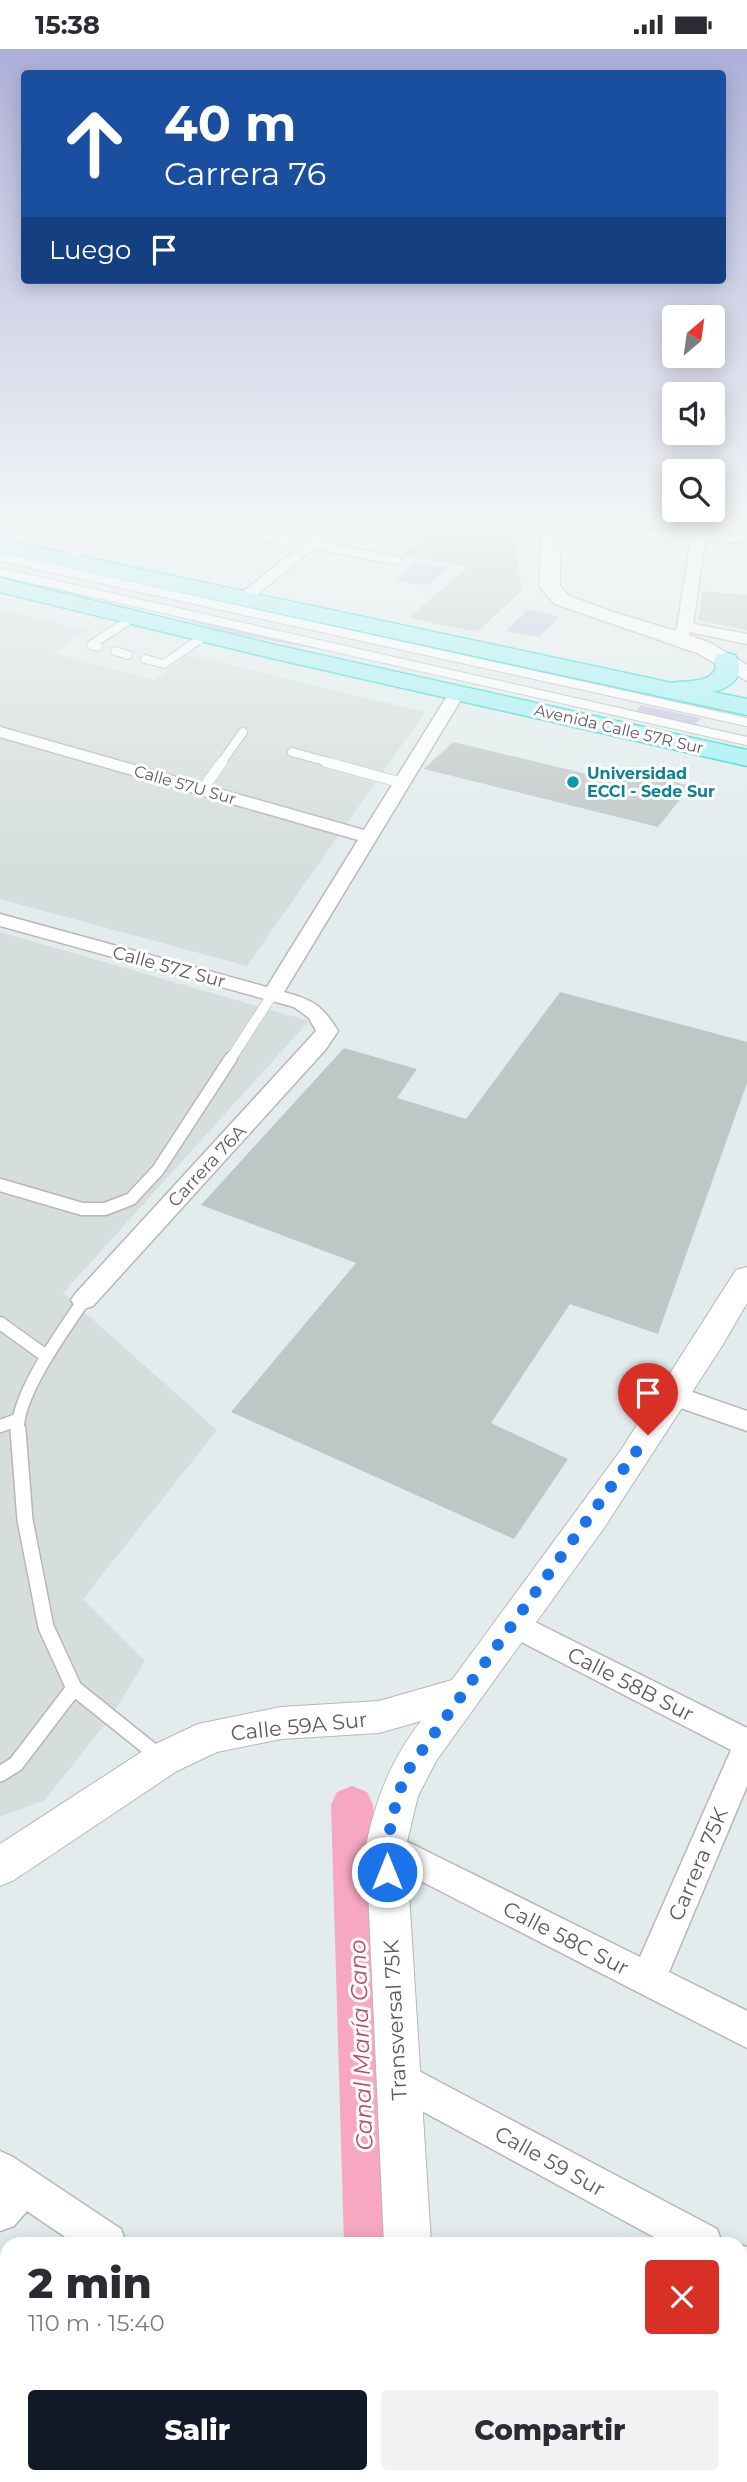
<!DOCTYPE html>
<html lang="es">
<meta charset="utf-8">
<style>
body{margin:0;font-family:Montserrat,sans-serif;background:#f2f2f3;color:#2b2b33;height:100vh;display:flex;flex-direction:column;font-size:26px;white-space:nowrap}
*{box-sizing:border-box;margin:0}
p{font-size:23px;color:#7c7c81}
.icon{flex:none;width:38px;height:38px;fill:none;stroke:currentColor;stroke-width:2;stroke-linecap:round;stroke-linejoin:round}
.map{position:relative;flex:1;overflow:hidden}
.side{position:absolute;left:0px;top:2188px;width:747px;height:247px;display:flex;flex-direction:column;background:#fff;border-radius:21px 21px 0 0;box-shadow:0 4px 18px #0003}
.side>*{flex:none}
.guide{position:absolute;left:21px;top:21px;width:705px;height:214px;border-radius:7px;box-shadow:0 4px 18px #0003;background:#1a4fa0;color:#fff;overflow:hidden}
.needle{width:46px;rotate:29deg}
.buttons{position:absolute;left:662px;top:256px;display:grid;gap:14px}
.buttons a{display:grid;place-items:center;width:63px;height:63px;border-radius:7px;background:#fff;box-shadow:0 4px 18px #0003;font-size:35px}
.pin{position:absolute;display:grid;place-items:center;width:60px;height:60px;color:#fff;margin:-72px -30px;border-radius:50% 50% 50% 0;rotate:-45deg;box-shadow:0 0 7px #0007}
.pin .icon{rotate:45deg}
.me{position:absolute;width:77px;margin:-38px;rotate:0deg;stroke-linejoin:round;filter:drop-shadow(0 0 5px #0008)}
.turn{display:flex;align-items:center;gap:24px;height:147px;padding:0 28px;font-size:32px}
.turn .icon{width:91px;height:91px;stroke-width:2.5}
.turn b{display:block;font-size:49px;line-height:60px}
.then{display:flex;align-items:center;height:66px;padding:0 28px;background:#0003;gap:14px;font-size:26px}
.round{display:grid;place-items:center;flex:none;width:74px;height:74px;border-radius:7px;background:#f2f2f3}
.summary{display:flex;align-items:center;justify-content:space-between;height:119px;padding:0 28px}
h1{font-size:42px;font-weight:800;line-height:52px}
.cta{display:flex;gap:14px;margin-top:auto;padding:14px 28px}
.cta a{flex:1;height:80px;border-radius:7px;background:#111827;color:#fff;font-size:28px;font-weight:800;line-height:80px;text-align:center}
.cta a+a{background:#f2f2f3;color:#2b2b33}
.status{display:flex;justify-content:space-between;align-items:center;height:49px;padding:0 35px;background:#fff;direction:ltr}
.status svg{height:19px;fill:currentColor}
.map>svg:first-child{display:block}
.industrial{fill:#d6dddd}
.green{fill:#c9c0e2}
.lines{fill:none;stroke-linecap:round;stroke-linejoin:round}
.canal{fill:#f7a7c0;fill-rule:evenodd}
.building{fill:#bfc7c6}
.service-far3-casing{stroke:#bbb5b6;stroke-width:10}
.service-far2-casing{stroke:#bbb5b6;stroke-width:11}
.service-far1-casing{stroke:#bbb5b6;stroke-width:15}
.service-casing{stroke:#bbb5b6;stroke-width:18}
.minor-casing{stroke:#bbb5b6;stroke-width:3}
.tertiary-casing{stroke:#bbb5b6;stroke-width:2}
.secondary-casing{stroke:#bbb4b5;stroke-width:3}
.trunk-casing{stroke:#14dacd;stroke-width:3}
.service-far3{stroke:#fff;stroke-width:8}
.service-far2{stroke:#fff;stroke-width:10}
.service-far1{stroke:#fff;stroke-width:12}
.service{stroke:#fff;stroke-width:15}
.minor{fill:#fff;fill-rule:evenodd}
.tertiary{fill:#fff;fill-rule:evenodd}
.secondary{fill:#fff;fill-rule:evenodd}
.trunk{fill:#9ef2f5;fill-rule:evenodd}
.route{stroke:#1a73e8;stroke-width:12;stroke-dasharray:0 21.6}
.culture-dot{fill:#0f9aa8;stroke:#fff;stroke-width:2.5}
.labels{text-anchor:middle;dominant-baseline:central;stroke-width:6;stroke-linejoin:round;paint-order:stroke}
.far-street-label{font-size:16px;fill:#615a5c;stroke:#fff}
.far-culture-label{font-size:16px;font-weight:bold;fill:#0d838f;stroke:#fff;text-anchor:start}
.street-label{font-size:18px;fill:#615a5c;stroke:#fff}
.near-street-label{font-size:21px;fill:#615a5c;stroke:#fff}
.near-water-label{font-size:23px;font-style:italic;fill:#b84c66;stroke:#fff}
</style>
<div class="status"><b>15:38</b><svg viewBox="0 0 49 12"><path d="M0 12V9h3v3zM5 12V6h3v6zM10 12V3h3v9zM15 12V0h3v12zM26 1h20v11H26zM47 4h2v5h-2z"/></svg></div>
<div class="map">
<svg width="747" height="2433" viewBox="0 0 747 2433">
<rect width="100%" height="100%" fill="#e2ecec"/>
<path class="industrial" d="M 0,560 L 88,581 L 53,604 L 154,631 L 188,606 L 425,663 L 247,917 L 0,850 Z
M 0,883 L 309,972 L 63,1244 L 217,1381 L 83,1550 L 145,1612 L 112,1666 L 45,1751 L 0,1768 Z"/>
<path class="green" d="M 416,513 L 448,519 L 426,537 L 395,531 Z
M 143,558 L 345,605 L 230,584 Z
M 528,560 L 560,568 L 539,588 L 506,582 Z
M 641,656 L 701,669 L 694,677 L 635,664 Z"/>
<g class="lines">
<path class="canal" d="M 352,1737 L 367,1743 L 373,1756 L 394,2194 L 344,2194 L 331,1756 L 337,1743 Z"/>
</g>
<path class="building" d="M 436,477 L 513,481 L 522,542 L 477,583 L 409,569 L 468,518 L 403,506 Z
M 703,542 L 747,546 L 747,581 L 698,571 Z
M 453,693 L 600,728 L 609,718 L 691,737 L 658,778 L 424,720 Z
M 560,943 L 747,993 L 747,1034 L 658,1285 L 570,1255 L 491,1374 L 568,1410 L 514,1490 L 231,1363 L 356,1214 L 201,1156 L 344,999 L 417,1020 L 397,1049 L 466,1070 Z"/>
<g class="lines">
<g class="service-far3-casing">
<path id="service-far3" d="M 0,508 L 747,673
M 69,512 L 100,477
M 0,523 L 747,692
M 98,598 L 91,596 L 134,568
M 115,602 L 128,606
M 145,610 L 164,615 L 206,586
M 292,703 L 332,714
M 221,714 L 243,683"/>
</g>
<g class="service-far2-casing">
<path id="service-far2" d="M 326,713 L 402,734
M 202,741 L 222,713
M 230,1011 L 272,946"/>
</g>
<g class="service-far1-casing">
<path id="service-far1" d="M 0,1136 L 82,1160 L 105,1160 L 131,1150 L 158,1121 L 231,1009
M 0,1274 L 46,1307
M 0,1377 L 17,1371
M 18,1383 C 15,1347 64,1281 84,1251"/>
</g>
<g class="service-casing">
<path id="service" d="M 18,1381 L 25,1471 L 46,1578 L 74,1639 L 160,1708
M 0,1725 L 16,1715 L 74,1639"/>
</g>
<g class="minor-casing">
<path id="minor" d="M 0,477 L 9,477 L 0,482 Z
M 213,477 L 229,477 L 307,491 L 325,477 L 340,477 L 321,493 L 396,507 L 403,511 L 396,515 L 313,500 L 249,552 L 239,552 L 237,549 L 239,546 L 299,498 L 218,483 L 213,482 Z
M 522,477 L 596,477 L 692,483 L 693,477 L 707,477 L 706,483 L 747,486 L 747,494 L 705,492 L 693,575 L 747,585 L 747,595 L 690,583 L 684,593 L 674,593 L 671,590 L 677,578 L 691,491 L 529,481 Z
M 457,639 L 465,644 L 284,943 C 313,951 322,956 338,982 L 326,1000 L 93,1257 L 84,1260 L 75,1257 L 71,1251 L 75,1245 L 316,982 L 309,969 L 294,958 L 0,877 L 0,865 L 267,938 L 358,791 L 0,688 L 0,678 L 364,781 L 449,644 Z
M 675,1337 L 747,1362 L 747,1382 L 666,1354 L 662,1347 L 666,1340 Z
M 515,1563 L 747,1679 L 747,1737 L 669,1923 L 747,1962 L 747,1999 L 374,1808 L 369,1797 L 374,1786 L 386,1782 L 640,1908 L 731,1701 L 504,1584 L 500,1575 L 504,1566 Z
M 398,2011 L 717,2180 L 722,2194 L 665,2194 L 385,2042 L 380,2029 L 385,2016 Z
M 0,2102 L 13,2108 L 121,2180 L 126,2194 L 74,2194 L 27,2162 L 14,2177 L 0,2182 Z
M 740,2196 L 747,2198 L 747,2238 L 740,2235 Z
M 36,2427 L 80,2427 L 78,2433 L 34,2433 Z
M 319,2427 L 401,2427 L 402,2433 L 317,2433 Z
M 648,2427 L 697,2427 L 699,2433 L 650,2433 Z"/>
</g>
<g class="tertiary-casing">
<path id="tertiary" d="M 747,1218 L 747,1254 L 722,1297 L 604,1479 L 436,1712 L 418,1747 L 406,1797 L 431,2194 L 384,2194 L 366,1797 C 375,1751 392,1709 421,1672 L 379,1684 L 281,1690 L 217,1703 L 177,1722 L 14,1831 L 0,1837 L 0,1795 L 149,1698 L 198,1675 L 281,1658 L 379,1652 L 452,1631 L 621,1401 L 736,1221 Z
M 404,2427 L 456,2427 L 457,2433 L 405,2433 Z"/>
</g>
<g class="secondary-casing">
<path id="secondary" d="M 541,477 L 559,477 L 560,537 L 569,547 L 616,564 L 689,586 L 712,595 L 747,616 L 747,632 L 697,604 L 555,555 L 540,538 Z"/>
</g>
<g class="trunk-casing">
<path id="trunk" d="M 0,490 L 672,634 C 687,631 709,635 716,619 L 714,611 L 717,606 L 726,604 L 735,606 C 747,626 732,638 713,643 L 747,650 L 747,666 L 0,504 Z
M 0,529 L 271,595 L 747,701 L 747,717 L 271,609 L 0,543 Z"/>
</g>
<use href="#service-far3" class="service-far3"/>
<use href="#service-far2" class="service-far2"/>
<use href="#service-far1" class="service-far1"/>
<use href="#service" class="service"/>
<use href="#minor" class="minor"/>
<use href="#tertiary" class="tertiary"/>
<use href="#secondary" class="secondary"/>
<use href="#trunk" class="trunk"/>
</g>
<linearGradient id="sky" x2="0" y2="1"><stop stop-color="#aeafd8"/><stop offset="0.58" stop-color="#f2f6f6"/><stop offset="1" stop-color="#f2f6f6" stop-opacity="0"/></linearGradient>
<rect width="747" height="817" fill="url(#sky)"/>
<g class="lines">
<path class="route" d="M 387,1823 C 386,1787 394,1757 406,1724 L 648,1386"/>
</g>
<circle class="culture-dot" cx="573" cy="733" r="7"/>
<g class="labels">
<g class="far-street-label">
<text transform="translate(619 680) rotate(13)">Avenida Calle 57R Sur</text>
<text transform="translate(185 736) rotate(16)">Calle 57U Sur</text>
</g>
<g class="far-culture-label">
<text x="587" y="724">Universidad<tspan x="587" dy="18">ECCI - Sede Sur</tspan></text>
</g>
<g class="street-label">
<text transform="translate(169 918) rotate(15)">Calle 57Z Sur</text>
<text transform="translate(207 1117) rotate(-47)">Carrera 76A</text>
</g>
<g class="near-street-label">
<text transform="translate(631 1635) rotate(27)">Calle 58B Sur</text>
<text transform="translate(299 1677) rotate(-6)">Calle 59A Sur</text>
<text transform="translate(698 1815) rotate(-67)">Carrera 75K</text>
<text transform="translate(566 1889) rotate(27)">Calle 58C Sur</text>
<text transform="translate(395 1971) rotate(-93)">Transversal 75K</text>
<text transform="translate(550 2112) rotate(29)">Calle 59 Sur</text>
</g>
<g class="near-water-label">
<text transform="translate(361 1996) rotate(-92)">Canal María Cano</text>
</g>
</g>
</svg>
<div class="buttons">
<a><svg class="needle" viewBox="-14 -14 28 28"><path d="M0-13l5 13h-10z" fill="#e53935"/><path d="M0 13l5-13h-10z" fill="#7c7c81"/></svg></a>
<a><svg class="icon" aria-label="sound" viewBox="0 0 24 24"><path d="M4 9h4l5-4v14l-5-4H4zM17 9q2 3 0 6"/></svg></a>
<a><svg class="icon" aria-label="search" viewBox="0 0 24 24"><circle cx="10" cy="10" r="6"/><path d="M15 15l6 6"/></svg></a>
</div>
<div class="pin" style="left:648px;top:1386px;background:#d93025"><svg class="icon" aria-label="arrive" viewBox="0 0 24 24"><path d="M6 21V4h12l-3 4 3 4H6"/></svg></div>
<svg class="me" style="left:387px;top:1823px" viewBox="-20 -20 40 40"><circle r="17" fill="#1a73e8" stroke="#fff" stroke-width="3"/><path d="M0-11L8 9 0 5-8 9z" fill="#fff"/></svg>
<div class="guide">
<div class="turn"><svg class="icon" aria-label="ahead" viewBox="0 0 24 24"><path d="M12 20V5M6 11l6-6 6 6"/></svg><div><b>40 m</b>Carrera 76</div></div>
<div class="then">Luego<svg class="icon" aria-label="arrive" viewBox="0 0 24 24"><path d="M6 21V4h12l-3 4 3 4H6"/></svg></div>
</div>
<section class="side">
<div class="summary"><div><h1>2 min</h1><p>110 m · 15:40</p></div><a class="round" style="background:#d93025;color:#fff"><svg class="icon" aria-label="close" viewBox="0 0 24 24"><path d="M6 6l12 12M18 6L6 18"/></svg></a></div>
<div class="cta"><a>Salir</a><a>Compartir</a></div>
</section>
</div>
